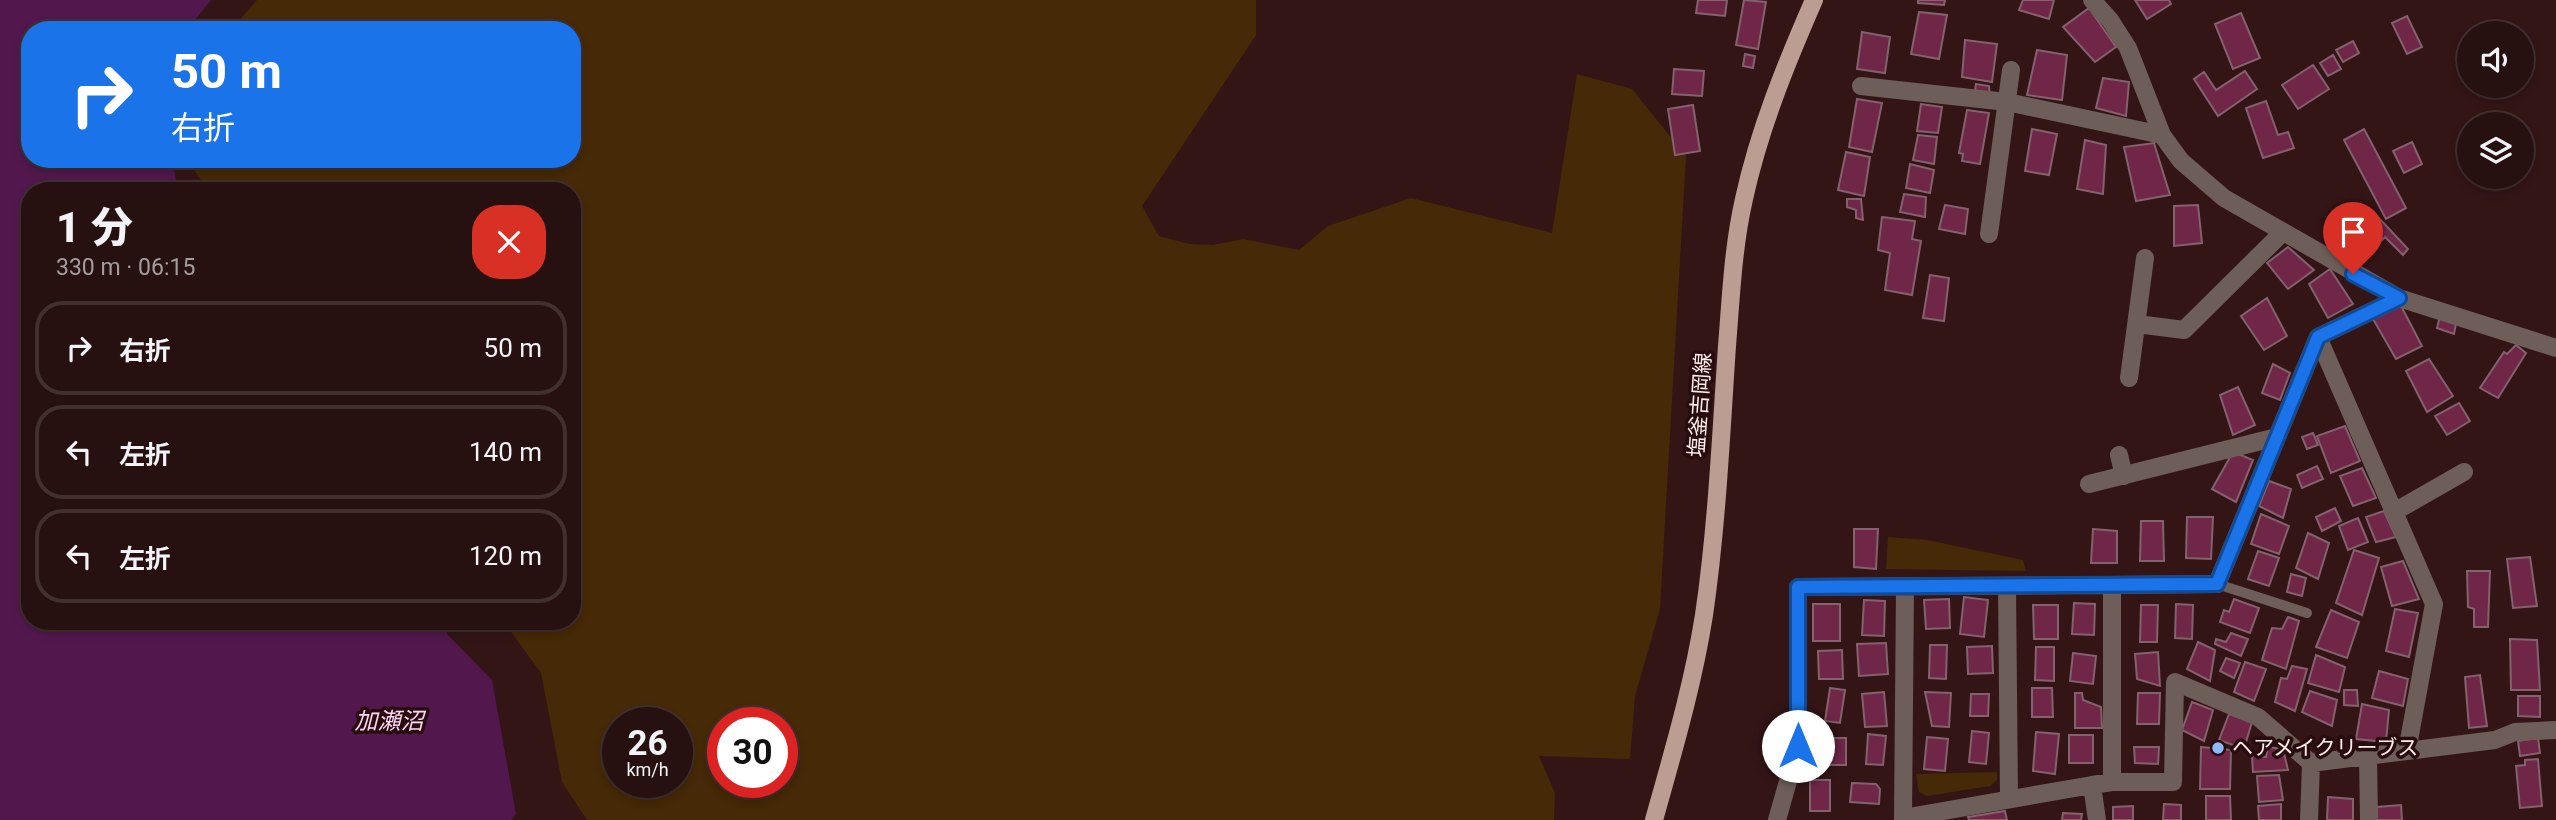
<!DOCTYPE html>
<html lang="ja">
<meta charset="utf-8">
<style>
body{margin:0;font-family:Roboto,"Noto Sans JP",sans-serif;background:#321e1e;color:#f1f3f6;height:100vh;display:flex;flex-direction:column;font-size:26px;white-space:nowrap}
*{box-sizing:border-box;margin:0}
p{font-size:23px;color:#a49d9f}
.icon{flex:none;width:38px;height:38px;fill:none;stroke:currentColor;stroke-width:2;stroke-linecap:round;stroke-linejoin:round}
.map{position:relative;flex:1;overflow:hidden}
.details{position:absolute;left:21px;top:182px;width:560px;height:448px;display:flex;flex-direction:column;background:#261010;border-radius:28px;box-shadow:0 4px 10px #0003,0 0 0 2px #423030}
.details>*{flex:none}
.guide{position:absolute;left:21px;top:21px;width:560px;height:147px;border-radius:28px;box-shadow:0 4px 10px #0003,0 0 0 2px #423030;background:#1a73e8;color:#fff;overflow:hidden}
.buttons{position:absolute;left:2457px;top:21px;display:grid;gap:14px}
.buttons a{display:grid;place-items:center;width:77px;height:77px;border-radius:50%;background:#261010;box-shadow:0 4px 10px #0003,0 0 0 2px #423030;font-size:35px}
.speed{position:absolute;left:602px;top:707px;display:flex;gap:14px;font-size:35px;font-weight:700;text-align:center}
.speed>*{display:grid;place-content:center;width:91px;height:91px;border-radius:50%;background:#261010;box-shadow:0 4px 10px #0003,0 0 0 2px #423030;line-height:1}
.speed small{font-size:18px;font-weight:400}
.speed .limit{border:10px solid #d22;background:#fff;color:#111}
.pin{position:absolute;display:grid;place-items:center;width:60px;height:60px;color:#fff;margin:-72px -30px;border-radius:50% 50% 50% 0;rotate:-45deg;box-shadow:0 0 7px #0007}
.pin .icon{rotate:45deg}
.me{position:absolute;width:77px;margin:-38px;rotate:0deg;stroke-linejoin:round;filter:drop-shadow(0 0 5px #0008)}
.turn{display:flex;align-items:center;gap:24px;height:147px;padding:0 35px;font-size:32px}
.turn .icon{width:91px;height:91px;stroke-width:2.5}
.turn b{display:block;font-size:49px;line-height:60px}
.round{display:grid;place-items:center;flex:none;width:74px;height:74px;border-radius:28px;background:#321e1e}
.headline{display:flex;align-items:center;justify-content:space-between;height:119px;padding:0 35px}
h1{font-size:42px;font-weight:800;line-height:52px}
ul{padding:0;list-style:none}
li{display:flex;align-items:center;gap:21px;height:94px;margin:0 14px 10px;padding:0 21px;border:4px solid #423030;border-radius:28px}
li div{flex:1}
li b{display:block;font-size:26px}
li em{font-style:normal}
.map>svg:first-child{display:block}
.green{fill:#462906;fill-rule:evenodd}
.water{fill:#52184d}
.building{fill:#6f2647;stroke:#83616d;stroke-width:2}
.lines{fill:none;stroke-linecap:round;stroke-linejoin:round}
.service{stroke:#6d5e59;stroke-width:10}
.minor{stroke:#6d5e59;stroke-width:18}
.tertiary{stroke:#6d5e59;stroke-width:18}
.primary{stroke:#bc9d91;stroke-width:18}
.route-casing{stroke:#114b97;stroke-width:18}
.route{stroke:#1a73e8;stroke-width:12}
.poi-dot{fill:#8fb8fd;stroke:#280c0e;stroke-width:2.5}
.labels{text-anchor:middle;dominant-baseline:central;stroke-width:7;stroke-linejoin:round;paint-order:stroke}
.street-label{font-size:21px;fill:#feecec;stroke:#280c0e}
.poi-label{font-size:21px;fill:#feecec;stroke:#280c0e;text-anchor:start}
.water-label{font-size:23px;font-style:italic;fill:#f9d5f3;stroke:#280c0e}
</style>
<div class="map">
<svg width="2556" height="820" viewBox="0 0 2556 820">
<rect width="100%" height="100%" fill="#331516"/>
<path class="green" d="M 257,0 L 1256,0 L 1256,35 L 1142,206 L 1159,236 L 1189,244 L 1213,245 L 1243,239 L 1299,250 L 1328,226 L 1411,198 L 1552,233 L 1577,74 L 1632,89 L 1686,156 L 1660,609 L 1635,696 L 1630,759 L 1539,756 L 1555,793 L 1554,820 L 587,820 L 562,782 L 541,673 L 503,621 L 572,621 L 572,191 L 209,191 L 186,159 L 572,159 L 572,30 L 231,30 ZM 618,723 L 677,723 L 677,782 L 618,782 ZM 723,723 L 782,723 L 782,782 L 723,782 Z
M 1888,537 L 1927,540 L 2023,560 L 2026,571 L 1886,569 Z
M 1997,772 L 1997,780 L 1990,786 L 1927,796 L 1919,792 L 1916,774 Z"/>
<path class="water" d="M 0,0 L 211,0 L 187,30 L 30,30 L 30,159 L 172,159 L 178,191 L 30,191 L 30,621 L 443,621 L 447,634 L 492,680 L 516,814 L 511,820 L 0,820 Z"/>
<path class="building" d="M 1698,0 L 1727,0 L 1725,16 L 1696,13 Z
M 1744,0 L 1766,2 L 1758,49 L 1736,45 Z
M 1918,0 L 1945,0 L 1944,5 L 1918,3 Z
M 2023,0 L 2054,0 L 2049,19 L 2019,10 Z
M 2135,0 L 2169,0 L 2171,4 L 2147,19 Z
M 2089,8 L 2116,47 L 2095,62 L 2063,27 Z
M 1919,12 L 1947,15 L 1939,59 L 1911,54 Z
M 2241,13 L 2260,58 L 2233,69 L 2215,24 Z
M 2407,16 L 2422,47 L 2407,54 L 2392,23 Z
M 1862,32 L 1890,37 L 1885,73 L 1857,69 Z
M 1965,40 L 1997,44 L 1992,82 L 1962,77 Z
M 2353,41 L 2359,53 L 2343,62 L 2336,50 Z
M 2037,50 L 2067,55 L 2062,100 L 2027,95 Z
M 1745,54 L 1755,56 L 1753,68 L 1743,66 Z
M 2333,55 L 2341,69 L 2328,76 L 2320,63 Z
M 2313,65 L 2329,89 L 2298,109 L 2282,85 Z
M 1674,69 L 1704,71 L 1702,96 L 1672,94 Z
M 2245,71 L 2257,89 L 2218,116 L 2194,79 L 2204,72 L 2216,90 Z
M 2103,78 L 2129,82 L 2126,116 L 2096,108 Z
M 1976,84 L 1989,86 L 1990,96 L 1974,96 Z
M 1857,99 L 1882,103 L 1872,152 L 1849,147 Z
M 2266,101 L 2278,135 L 2288,132 L 2294,148 L 2263,158 L 2246,108 Z
M 1921,104 L 1942,107 L 1938,133 L 1917,131 Z
M 1693,105 L 1700,151 L 1675,155 L 1668,109 Z
M 1967,110 L 1989,113 L 1980,164 L 1962,161 L 1963,154 L 1959,153 Z
M 2032,129 L 2057,134 L 2049,175 L 2025,171 Z
M 2364,129 L 2406,208 L 2386,219 L 2344,140 Z
M 1918,135 L 1937,137 L 1934,164 L 1913,160 Z
M 2085,140 L 2106,145 L 2103,194 L 2077,189 Z
M 2412,142 L 2422,164 L 2404,173 L 2393,151 Z
M 2154,143 L 2170,195 L 2136,201 L 2124,147 Z
M 1846,152 L 1870,157 L 1864,196 L 1838,190 Z
M 1910,164 L 1934,170 L 1930,193 L 1906,188 Z
M 1904,194 L 1926,197 L 1925,217 L 1900,212 Z
M 1847,199 L 1861,199 L 1863,220 L 1856,218 L 1856,210 L 1847,207 Z
M 1945,205 L 1968,209 L 1965,234 L 1939,229 Z
M 2198,205 L 2202,243 L 2174,246 L 2174,206 Z
M 2377,216 L 2408,249 L 2403,255 L 2385,237 L 2365,257 L 2343,234 L 2356,222 L 2364,229 Z
M 1882,217 L 1915,221 L 1912,239 L 1921,241 L 1912,295 L 1885,290 L 1890,253 L 1878,250 Z
M 2288,247 L 2314,270 L 2288,289 L 2267,263 Z
M 2330,269 L 2353,304 L 2328,318 L 2309,284 Z
M 1930,275 L 1949,278 L 1944,321 L 1923,318 Z
M 2267,298 L 2287,336 L 2264,350 L 2241,316 Z
M 2400,304 L 2422,346 L 2396,359 L 2373,319 Z
M 2440,316 L 2456,323 L 2454,334 L 2437,328 Z
M 2516,345 L 2526,353 L 2498,398 L 2480,388 L 2504,352 L 2507,354 Z
M 2429,359 L 2453,396 L 2427,412 L 2406,371 Z
M 2273,364 L 2290,373 L 2280,400 L 2262,393 Z
M 2238,387 L 2255,425 L 2233,435 L 2220,395 Z
M 2459,403 L 2470,421 L 2447,435 L 2435,416 Z
M 2345,426 L 2360,461 L 2331,473 L 2317,436 Z
M 2313,433 L 2318,445 L 2307,449 L 2302,437 Z
M 2233,452 L 2253,460 L 2236,502 L 2212,489 Z
M 2317,466 L 2323,479 L 2302,488 L 2297,475 Z
M 2362,468 L 2376,498 L 2353,506 L 2340,476 Z
M 2269,481 L 2291,489 L 2283,518 L 2259,506 Z
M 2335,508 L 2341,521 L 2322,531 L 2316,517 Z
M 2384,511 L 2396,537 L 2376,542 L 2366,517 Z
M 2261,514 L 2289,526 L 2279,554 L 2251,544 Z
M 2187,517 L 2213,517 L 2211,559 L 2186,558 Z
M 2358,518 L 2368,542 L 2348,550 L 2339,526 Z
M 2141,521 L 2163,521 L 2164,561 L 2140,561 Z
M 1854,529 L 1878,529 L 1876,569 L 1854,567 Z
M 2093,529 L 2117,531 L 2117,563 L 2091,563 Z
M 2308,533 L 2329,543 L 2318,579 L 2296,568 Z
M 2354,550 L 2379,558 L 2362,615 L 2336,603 Z
M 2258,551 L 2279,558 L 2269,586 L 2248,579 Z
M 2530,557 L 2537,606 L 2513,608 L 2507,559 Z
M 2403,561 L 2419,599 L 2392,606 L 2381,567 Z
M 2467,571 L 2490,571 L 2488,627 L 2474,627 L 2474,609 L 2468,607 Z
M 2291,574 L 2306,578 L 2302,596 L 2287,592 Z
M 1964,597 L 1988,600 L 1984,637 L 1960,634 Z
M 1949,599 L 1950,628 L 1926,629 L 1924,600 Z
M 2234,599 L 2259,608 L 2250,633 L 2220,622 L 2224,610 L 2229,612 Z
M 1864,600 L 1885,601 L 1884,636 L 1862,635 Z
M 2074,603 L 2095,604 L 2094,635 L 2072,634 Z
M 1813,604 L 1840,604 L 1840,641 L 1813,641 Z
M 2176,604 L 2193,605 L 2192,639 L 2175,638 Z
M 2033,605 L 2058,605 L 2058,639 L 2034,639 Z
M 2141,605 L 2158,605 L 2157,642 L 2140,642 Z
M 2395,609 L 2418,613 L 2409,657 L 2386,651 Z
M 2331,610 L 2359,622 L 2347,658 L 2316,647 Z
M 2288,617 L 2299,621 L 2286,669 L 2262,660 L 2272,628 L 2282,629 Z
M 2231,633 L 2248,639 L 2241,656 L 2215,644 L 2216,639 L 2226,642 Z
M 2510,639 L 2537,640 L 2540,690 L 2511,690 Z
M 2198,642 L 2215,650 L 2210,681 L 2187,669 Z
M 1886,643 L 1888,674 L 1859,676 L 1857,644 Z
M 1930,645 L 1947,645 L 1946,679 L 1929,678 Z
M 1992,646 L 1993,673 L 1968,674 L 1967,647 Z
M 2036,647 L 2054,647 L 2054,681 L 2035,680 Z
M 1842,650 L 1843,679 L 1819,679 L 1818,651 Z
M 2158,652 L 2160,686 L 2137,679 L 2135,654 Z
M 2073,653 L 2096,656 L 2093,684 L 2070,681 Z
M 2316,655 L 2345,667 L 2339,692 L 2308,683 Z
M 2226,658 L 2240,663 L 2234,678 L 2220,671 Z
M 2245,662 L 2266,669 L 2254,701 L 2234,692 Z
M 2292,666 L 2307,669 L 2295,711 L 2275,702 L 2281,678 L 2287,679 Z
M 2379,671 L 2408,679 L 2403,706 L 2372,698 Z
M 2480,675 L 2487,726 L 2469,728 L 2465,677 Z
M 1830,688 L 1845,690 L 1840,723 L 1825,721 Z
M 2032,688 L 2052,688 L 2053,717 L 2032,717 Z
M 2344,690 L 2357,690 L 2358,706 L 2344,705 Z
M 2310,691 L 2337,700 L 2332,726 L 2302,712 Z
M 1884,692 L 1887,726 L 1865,727 L 1862,694 Z
M 1925,692 L 1951,693 L 1949,727 L 1932,726 Z
M 2075,693 L 2082,693 L 2083,700 L 2101,707 L 2102,728 L 2075,728 Z
M 2138,693 L 2160,693 L 2159,724 L 2137,724 Z
M 1971,694 L 1989,694 L 1988,716 L 1970,716 Z
M 2518,696 L 2540,696 L 2540,717 L 2518,716 Z
M 2192,702 L 2213,710 L 2204,741 L 2182,730 Z
M 2362,704 L 2389,710 L 2386,742 L 2356,739 Z
M 2229,714 L 2252,722 L 2244,749 L 2219,740 Z
M 1972,731 L 1989,733 L 1986,764 L 1969,762 Z
M 2036,732 L 2059,734 L 2055,774 L 2033,771 Z
M 1868,734 L 1886,736 L 1883,765 L 1866,764 Z
M 2069,735 L 2093,735 L 2093,763 L 2069,763 Z
M 1927,737 L 1948,739 L 1945,771 L 1924,769 Z
M 1825,738 L 1846,738 L 1846,765 L 1826,765 Z
M 2538,738 L 2540,753 L 2520,756 L 2518,741 Z
M 2134,747 L 2159,747 L 2158,764 L 2135,763 Z
M 2201,747 L 2231,750 L 2230,789 L 2200,789 Z
M 2268,747 L 2283,749 L 2288,770 L 2253,772 L 2252,756 L 2266,757 Z
M 2538,759 L 2542,806 L 2520,808 L 2516,766 L 2525,765 L 2525,760 Z
M 2279,775 L 2283,800 L 2259,802 L 2257,776 Z
M 1810,780 L 1830,780 L 1830,811 L 1810,811 Z
M 1852,783 L 1876,784 L 1880,789 L 1879,804 L 1850,802 Z
M 2206,796 L 2230,796 L 2231,820 L 2206,820 Z
M 2328,797 L 2353,799 L 2353,820 L 2327,820 Z
M 2164,804 L 2181,805 L 2181,820 L 2163,820 Z
M 2281,804 L 2281,820 L 2259,820 L 2258,806 Z
M 2401,805 L 2402,820 L 2377,820 L 2377,807 Z
M 2133,806 L 2133,820 L 2113,820 L 2113,807 Z
M 2005,811 L 2007,820 L 1969,820 L 1968,817 Z
M 2063,813 L 2082,814 L 2081,820 L 2062,820 Z"/>
<g class="lines">
<path class="service" d="M 2217,584 L 2307,613"/>
<path class="minor" d="M 1861,86 L 2007,102 L 2162,135
M 1989,234 L 2011,70
M 2399,298 L 2318,337 L 2434,604 L 2407,751
M 2137,324 L 2184,330 L 2282,233
M 2129,378 L 2145,258
M 2119,455 L 2124,476
M 2089,484 L 2277,437
M 2394,512 L 2464,472
M 2007,586 L 2009,798
M 2368,756 L 2369,820
M 2311,763 L 2495,740 L 2515,732 L 2556,730
M 2112,782 L 2173,782 L 2175,682 L 2258,717 L 2311,763 L 2309,820
M 2092,785 L 2112,782 L 2112,585 L 2217,584 L 2318,337
M 1903,818 L 1905,587
M 1777,820 L 1798,746 L 1798,587 L 2112,585
M 1903,820 L 1903,818 L 2092,785 L 2097,820"/>
<path class="tertiary" d="M 2092,0 L 2110,20 L 2128,48 L 2162,135 L 2181,161 L 2224,198 L 2399,298 L 2556,348"/>
<path class="primary" d="M 1654,820 C 1673,752 1693,685 1704,615 C 1717,526 1721,435 1727,346 C 1731,297 1733,247 1744,199 C 1759,130 1786,64 1814,0"/>
</g>
<g class="lines">
<g class="route-casing">
<path id="route" d="M 1798,746 L 1798,587 L 2217,584 L 2318,337 L 2399,298 L 2353,274"/>
</g>
<use href="#route" class="route"/>
</g>
<circle class="poi-dot" cx="2218" cy="748" r="7"/>
<g class="labels">
<g class="street-label">
<text transform="translate(1700 405) rotate(-86)">塩釜吉岡線</text>
</g>
<g class="poi-label">
<text x="2232" y="748">ヘアメイクリーブス</text>
</g>
<g class="water-label">
<text x="389" y="721">加瀬沼</text>
</g>
</g>
</svg>
<div class="buttons">
<a><svg class="icon" aria-label="sound" viewBox="0 0 24 24"><path d="M4 9h4l5-4v14l-5-4H4zM17 9q2 3 0 6"/></svg></a>
<a><svg class="icon" aria-label="layers" viewBox="0 0 24 24"><path d="M12 4l9 5-9 5-9-5zM3 14l9 5 9-5"/></svg></a>
</div>
<div class="speed"><div>26<small>km/h</small></div><div class="limit">30</div></div>
<div class="pin" style="left:2353px;top:274px;background:#d93025"><svg class="icon" aria-label="arrive" viewBox="0 0 24 24"><path d="M6 21V4h12l-3 4 3 4H6"/></svg></div>
<svg class="me" style="left:1798px;top:746px" viewBox="-20 -20 40 40"><circle r="19" fill="#fff"/><path d="M0-13L10 11 0 6-10 11z" fill="#1a73e8"/></svg>
<div class="guide">
<div class="turn"><svg class="icon" aria-label="right" viewBox="0 0 24 24"><path d="M7 20v-9h11M14 6l5 5-5 5"/></svg><div><b>50 m</b>右折</div></div>
</div>
<section class="details">
<div class="headline"><div><h1>1 分</h1><p>330 m · 06:15</p></div><a class="round" style="background:#d93025;color:#fff"><svg class="icon" aria-label="close" viewBox="0 0 24 24"><path d="M6 6l12 12M18 6L6 18"/></svg></a></div>
<ul>
<li><svg class="icon" aria-label="right" viewBox="0 0 24 24"><path d="M7 20v-9h11M14 6l5 5-5 5"/></svg><div><b>右折</b></div><em>50 m</em></li>
<li><svg class="icon" aria-label="left" viewBox="0 0 24 24"><path d="M17 20v-9H6M10 6l-5 5 5 5"/></svg><div><b>左折</b></div><em>140 m</em></li>
<li><svg class="icon" aria-label="left" viewBox="0 0 24 24"><path d="M17 20v-9H6M10 6l-5 5 5 5"/></svg><div><b>左折</b></div><em>120 m</em></li>
</ul>
</section>
</div>
